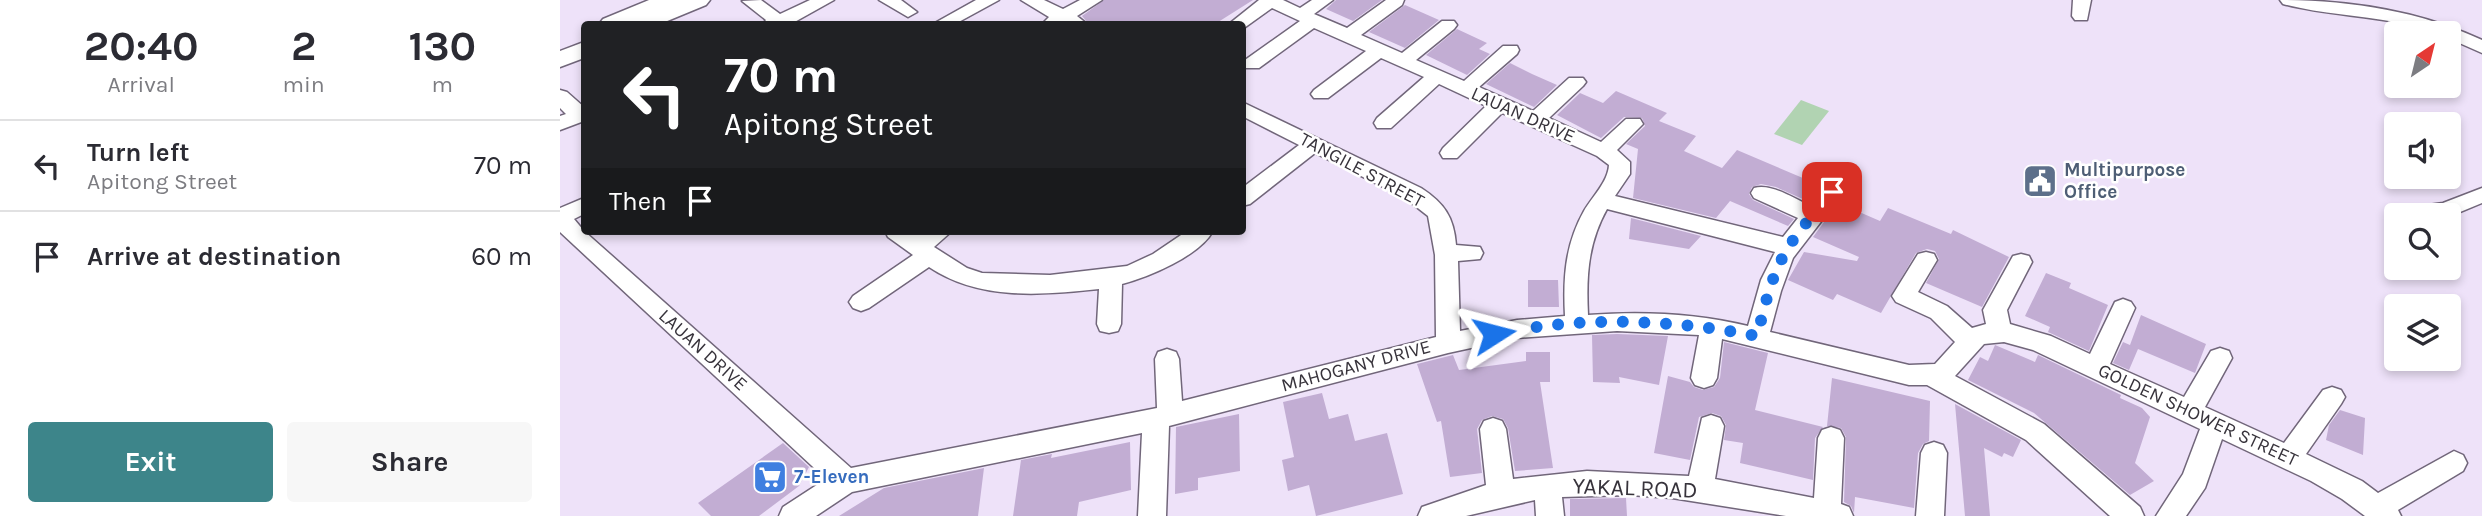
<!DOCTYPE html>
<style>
body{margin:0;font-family:Karla,sans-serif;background:#f7f7f7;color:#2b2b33;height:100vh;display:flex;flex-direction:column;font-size:26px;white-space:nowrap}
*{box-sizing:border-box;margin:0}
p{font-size:23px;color:#7c7c81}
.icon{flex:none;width:38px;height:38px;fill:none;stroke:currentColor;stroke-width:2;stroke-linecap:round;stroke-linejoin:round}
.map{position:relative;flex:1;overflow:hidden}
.details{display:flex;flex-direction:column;background:#fff;width:560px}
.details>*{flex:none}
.guide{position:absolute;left:21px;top:21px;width:665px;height:214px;border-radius:7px;box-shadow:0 4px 10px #0003;background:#202124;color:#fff;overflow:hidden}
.needle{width:46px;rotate:35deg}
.buttons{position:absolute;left:1824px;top:21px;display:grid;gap:14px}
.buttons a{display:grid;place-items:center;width:77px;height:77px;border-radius:7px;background:#fff;box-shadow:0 4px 10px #0003;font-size:35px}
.pin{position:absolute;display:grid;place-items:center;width:60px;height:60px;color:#fff;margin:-30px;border-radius:14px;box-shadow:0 4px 10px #0006}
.me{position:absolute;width:77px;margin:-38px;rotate:81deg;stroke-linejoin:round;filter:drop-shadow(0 0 5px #0008)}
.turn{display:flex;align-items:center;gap:24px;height:147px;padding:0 28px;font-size:32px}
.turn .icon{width:91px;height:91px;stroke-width:2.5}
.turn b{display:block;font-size:49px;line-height:60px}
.then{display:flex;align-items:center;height:66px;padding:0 28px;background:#0003;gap:14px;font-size:26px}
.eta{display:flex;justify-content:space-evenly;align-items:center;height:119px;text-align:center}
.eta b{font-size:42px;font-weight:700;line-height:49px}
.button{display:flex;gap:14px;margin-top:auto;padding:14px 28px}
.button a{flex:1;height:80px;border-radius:7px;background:#3d858a;color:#fff;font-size:28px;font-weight:700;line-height:80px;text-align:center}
.button a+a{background:#f7f7f7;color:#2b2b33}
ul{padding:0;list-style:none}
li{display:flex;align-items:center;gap:21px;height:91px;padding:0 28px;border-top:2px solid #e1e1e2}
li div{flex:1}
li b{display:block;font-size:26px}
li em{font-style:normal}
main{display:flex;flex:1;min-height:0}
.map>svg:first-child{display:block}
.green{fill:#b1d3b2}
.building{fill:#c2add3}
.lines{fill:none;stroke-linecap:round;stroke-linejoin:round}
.minor-casing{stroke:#71667a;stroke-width:3}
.major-casing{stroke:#71667a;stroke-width:3}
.minor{fill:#fff;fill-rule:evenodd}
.major{fill:#fff;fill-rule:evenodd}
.route{stroke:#1a73e8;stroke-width:12;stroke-dasharray:0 21.6}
.labels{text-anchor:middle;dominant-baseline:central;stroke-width:5;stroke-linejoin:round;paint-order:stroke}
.street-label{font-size:19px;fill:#37333b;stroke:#fff}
.service-label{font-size:19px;font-weight:bold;fill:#4e5e75;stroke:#fff;text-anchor:start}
.shop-label{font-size:19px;font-weight:bold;fill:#366cbe;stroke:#fff;text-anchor:start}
.near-street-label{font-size:23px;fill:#37333b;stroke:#fff}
</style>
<main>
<section class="details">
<div class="eta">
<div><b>20:40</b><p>Arrival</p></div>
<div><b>2</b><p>min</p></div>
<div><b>130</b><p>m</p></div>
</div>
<ul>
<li><svg class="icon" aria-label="left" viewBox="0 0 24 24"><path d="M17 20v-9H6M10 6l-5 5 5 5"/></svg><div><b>Turn left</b><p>Apitong Street</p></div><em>70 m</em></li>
<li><svg class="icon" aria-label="arrive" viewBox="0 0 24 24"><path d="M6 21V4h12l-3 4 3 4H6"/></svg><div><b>Arrive at destination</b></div><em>60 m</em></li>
</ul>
<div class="button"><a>Exit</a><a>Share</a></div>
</section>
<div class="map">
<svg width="1922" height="516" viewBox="0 0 1922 516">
<rect width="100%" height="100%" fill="#eee2f9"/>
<path class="green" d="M 1241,100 L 1269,111 L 1242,145 L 1214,134 Z"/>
<path class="building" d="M 544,0 L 693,0 L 655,24 L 529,24 L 522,16 Z
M 776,0 L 822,0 L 793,21 L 766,9 Z
M 845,5 L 879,20 L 845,48 L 809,32 Z
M 897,29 L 927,43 L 919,49 L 930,54 L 907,75 L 866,55 Z
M 950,63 L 972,74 L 997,85 L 974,107 L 926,84 Z
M 1056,91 L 1107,113 L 1099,121 L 1136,136 L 1124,151 L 1162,168 L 1177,150 L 1257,184 L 1245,200 L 1216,187 L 1201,184 L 1192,187 L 1189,194 L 1193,200 L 1234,219 L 1228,226 L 1170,201 L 1156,218 L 1073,198 L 1078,149 L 1066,144 L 1085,126 L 1082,118 L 1064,117 L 1041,138 L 997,115 L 1020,93 L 1043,103 Z
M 1328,208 L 1391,234 L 1393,230 L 1449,257 L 1422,307 L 1366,283 L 1379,259 L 1375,251 L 1367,249 L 1356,253 L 1321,313 L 1277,294 L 1273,300 L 1228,280 L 1244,252 L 1297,261 L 1299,257 L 1253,237 L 1270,214 L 1289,222 L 1297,211 L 1320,221 Z
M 1071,218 L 1141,236 L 1129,249 L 1069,239 Z
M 1486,273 L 1511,283 L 1509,288 L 1548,305 L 1529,351 L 1488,332 L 1490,327 L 1465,316 Z
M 968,280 L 998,280 L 999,307 L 968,307 Z
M 1581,315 L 1646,344 L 1635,373 L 1578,349 L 1569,370 L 1553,363 L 1563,342 L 1570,345 Z
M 1057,334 L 1108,336 L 1099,385 L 1059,377 L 1060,383 L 1033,382 L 1032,335 Z
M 1164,342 L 1208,353 L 1195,410 L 1263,427 L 1255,438 L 1253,480 L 1180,463 L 1183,443 L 1164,440 L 1166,425 L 1161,416 L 1152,413 L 1139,417 L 1130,460 L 1094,453 L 1108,376 L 1130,382 L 1134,387 L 1143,390 L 1154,387 L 1160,378 Z
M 1435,345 L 1475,362 L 1478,355 L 1561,395 L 1560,398 L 1582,408 L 1590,417 L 1575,463 L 1594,481 L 1570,495 L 1474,413 L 1408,380 L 1420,357 L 1428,361 Z
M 966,352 L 990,352 L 990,382 L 980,382 L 993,468 L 955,471 L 948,428 L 943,419 L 932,416 L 922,420 L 917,429 L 922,473 L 890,477 L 881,421 L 877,422 L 857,364 L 893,355 L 899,370 L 966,361 Z
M 1272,378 L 1370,401 L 1369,441 L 1363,444 L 1358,453 L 1354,508 L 1295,497 L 1294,513 L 1291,506 L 1284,502 L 1286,437 L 1281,428 L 1267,426 Z
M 762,393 L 769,419 L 788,414 L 795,441 L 827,433 L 843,494 L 756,516 L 749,485 L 728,491 L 722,460 L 734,457 L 723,402 Z
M 1395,404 L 1461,440 L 1453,457 L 1444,453 L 1442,457 L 1424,448 L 1430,516 L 1405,516 Z
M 1780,410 L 1805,418 L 1803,455 L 1766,440 L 1769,425 Z
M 679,414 L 680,471 L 638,478 L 638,490 L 615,494 L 616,427 Z
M 570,442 L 571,490 L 519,502 L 517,516 L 453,516 L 461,460 L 492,454 L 491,458 Z
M 223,443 L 249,467 L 239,486 L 199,516 L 151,516 L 138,503 Z
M 424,468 L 418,516 L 279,516 L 324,488 Z
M 1066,498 L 1067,516 L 1010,516 L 1010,499 Z"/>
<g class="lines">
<g class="minor-casing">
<path id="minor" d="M 201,0 L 220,14 L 250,0 L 274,0 L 231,24 L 203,24 L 206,20 L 182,1 Z
M 319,0 L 341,0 L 357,12 L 348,17 Z
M 416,0 L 439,0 L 395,24 L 373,24 Z
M 461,0 L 484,0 L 503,9 L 520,0 L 542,0 L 517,16 L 527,24 L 486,24 L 484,22 L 489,17 Z
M 699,0 L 723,0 L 740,8 L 752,0 L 773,0 L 754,14 L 787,28 L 826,0 L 844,0 L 842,5 L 801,35 L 842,53 L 882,21 L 894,21 L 897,25 L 894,29 L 856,60 L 904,81 L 943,46 L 957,46 L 959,50 L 957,54 L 919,87 L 973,111 L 1009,78 L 1023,78 L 1026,82 L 1023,86 L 989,118 L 1041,142 L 1066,119 L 1080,119 L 1083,124 L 1057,150 L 1070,162 L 1070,174 L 1055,196 L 1223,237 L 1238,218 L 1194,198 L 1191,193 L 1194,188 C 1211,183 1233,198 1249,205 C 1258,194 1264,182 1280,187 L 1283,192 L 1280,197 L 1233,258 L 1221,291 L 1210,332 L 1349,365 L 1375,364 L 1395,342 L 1371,318 L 1336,302 L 1332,296 L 1358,254 L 1366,252 L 1374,254 L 1377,260 L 1358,292 L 1387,306 L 1412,328 L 1426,324 L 1423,310 L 1453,256 L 1461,254 L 1469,256 L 1472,262 L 1447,310 L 1450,324 L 1491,336 L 1530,354 L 1555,302 L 1563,299 L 1571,302 L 1575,308 L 1550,364 L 1624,397 L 1651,351 L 1660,348 L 1669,351 L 1672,358 L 1645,407 L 1724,443 L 1763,390 L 1772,387 L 1781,390 L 1785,397 L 1781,404 L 1746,454 L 1802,481 L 1818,493 L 1894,451 L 1903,455 L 1907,463 L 1903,471 L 1838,510 L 1841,516 L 1805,516 L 1782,499 L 1751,481 L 1662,439 L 1645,488 L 1626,516 L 1596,516 L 1623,474 L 1640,429 L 1473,350 L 1444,342 L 1424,344 L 1395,376 L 1484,424 L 1580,507 L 1584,516 L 1550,516 L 1466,440 L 1367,385 L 1349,385 L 1162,339 L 1157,378 L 1153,385 L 1144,388 L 1135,385 L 1131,378 L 1139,335 L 1057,331 L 957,338 L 888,353 L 609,426 L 606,516 L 578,516 L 582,433 L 292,492 L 256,516 L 219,516 L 223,507 L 266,479 L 0,232 L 0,208 L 24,198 L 24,214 L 14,219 L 24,231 L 291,468 L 597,408 L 595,359 L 598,352 L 607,349 L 616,352 L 619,359 L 622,401 L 876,337 L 875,255 L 868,216 L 845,198 L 755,153 L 690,204 L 682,206 L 682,188 L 739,145 L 682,116 L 682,102 L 861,188 C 884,203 894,217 896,245 L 920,247 L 923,253 L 920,259 L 898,261 L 900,331 L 957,320 L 1005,316 C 1003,278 1005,245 1024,211 C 1032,197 1048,182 1049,165 L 1037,156 L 942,113 L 897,158 L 883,158 L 880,153 L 883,148 L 926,106 L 879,84 L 831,128 L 817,128 L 814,123 L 817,118 L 864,77 L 821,58 L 768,98 L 754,98 L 751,94 L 754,90 L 806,51 L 754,28 L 699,68 L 685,68 L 683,64 L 685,60 L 740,21 L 712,8 L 684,28 L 682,24 L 669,24 ZM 1047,209 L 1215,252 L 1201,280 L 1188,326 C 1135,313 1083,311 1028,315 C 1026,276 1028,243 1047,209 Z
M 1513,0 L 1531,0 L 1527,20 L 1515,20 L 1512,16 Z
M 1720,0 C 1788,0 1860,11 1922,40 L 1922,53 L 1888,38 L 1888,33 C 1870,33 1853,25 1835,22 C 1798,15 1760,14 1723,4 Z
M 0,90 L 7,92 L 24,107 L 24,121 L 0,130 L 0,116 L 6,114 L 0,108 Z
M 1922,188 L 1922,203 L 1888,217 L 1836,215 L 1836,221 L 1829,215 L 1832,210 L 1883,203 Z
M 325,231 L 352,231 L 358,235 L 365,231 L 392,231 L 374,247 L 407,268 L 422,273 L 490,275 L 567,266 L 593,254 L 627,231 L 653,231 C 639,256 589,277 562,284 L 561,324 L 558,331 L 549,333 L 540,331 L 537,324 L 539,289 C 481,295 420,301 369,267 L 309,308 L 301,311 L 293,308 L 289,302 L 293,296 L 353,255 L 328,237 Z
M 1151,415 L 1160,418 L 1164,426 L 1155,479 L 1254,498 L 1258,438 L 1262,430 L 1271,427 L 1280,430 L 1284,438 L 1281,504 L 1289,507 L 1293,516 L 1226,516 L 1112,498 L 1070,495 L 1002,497 L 1004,516 L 976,516 L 975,500 L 906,516 L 858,516 L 862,507 L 926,485 L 920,429 L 924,421 L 933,418 L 942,421 L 946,429 L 953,479 L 1027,471 L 1129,476 L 1142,418 Z
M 1374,442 L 1383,445 L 1387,453 L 1384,516 L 1356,516 L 1361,453 L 1365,445 Z"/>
</g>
<g class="major-casing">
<path id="major" d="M 89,0 L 150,0 L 146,5 L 100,24 L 82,24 L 80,21 L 70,24 L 39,24 L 43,19 Z
M 24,42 L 24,58 L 0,67 L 0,51 Z"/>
</g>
<use href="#minor" class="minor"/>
<use href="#major" class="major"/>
</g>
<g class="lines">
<path class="route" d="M 934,334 C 1022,316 1110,319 1197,336 C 1205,306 1211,275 1228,248 C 1240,228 1258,210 1272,192"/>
</g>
<defs>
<g id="civic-square" transform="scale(1.75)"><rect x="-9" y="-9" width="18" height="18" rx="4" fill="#5c6f8a" stroke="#fff"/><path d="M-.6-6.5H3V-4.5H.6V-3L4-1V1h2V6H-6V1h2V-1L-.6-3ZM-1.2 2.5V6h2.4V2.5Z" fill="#fff"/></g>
<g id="supermarket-square" transform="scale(1.75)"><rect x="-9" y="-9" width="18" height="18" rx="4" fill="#3f7fe0" stroke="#fff"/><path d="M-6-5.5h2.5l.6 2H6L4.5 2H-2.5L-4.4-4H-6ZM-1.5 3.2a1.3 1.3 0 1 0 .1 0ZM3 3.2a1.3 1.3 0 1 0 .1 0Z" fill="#fff"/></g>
</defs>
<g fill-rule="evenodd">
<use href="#civic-square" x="1480" y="181"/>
<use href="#supermarket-square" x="210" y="477"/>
</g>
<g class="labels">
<g class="street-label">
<text transform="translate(963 115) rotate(24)">LAUAN DRIVE</text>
<text transform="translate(802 170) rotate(28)">TANGILE STREET</text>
<text transform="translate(143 350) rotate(42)">LAUAN DRIVE</text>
<text transform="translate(796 366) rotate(-15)">MAHOGANY DRIVE</text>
<text transform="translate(1638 415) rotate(25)">GOLDEN SHOWER STREET</text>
</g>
<g class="service-label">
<text x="1504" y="170">Multipurpose<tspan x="1504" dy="22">Office</tspan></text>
</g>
<g class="shop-label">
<text x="234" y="477">7-Eleven</text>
</g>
<g class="near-street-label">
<text transform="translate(1075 488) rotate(2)">YAKAL ROAD</text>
</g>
</g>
</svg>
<div class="buttons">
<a><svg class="needle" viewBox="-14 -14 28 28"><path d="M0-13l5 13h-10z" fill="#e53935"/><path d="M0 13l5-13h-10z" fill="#7c7c81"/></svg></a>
<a><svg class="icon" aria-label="sound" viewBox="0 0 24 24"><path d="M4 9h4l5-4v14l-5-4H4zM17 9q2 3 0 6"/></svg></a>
<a><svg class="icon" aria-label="search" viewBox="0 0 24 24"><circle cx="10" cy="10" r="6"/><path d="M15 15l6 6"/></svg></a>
<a><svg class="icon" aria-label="layers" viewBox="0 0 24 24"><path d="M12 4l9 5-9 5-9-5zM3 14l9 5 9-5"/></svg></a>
</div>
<div class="pin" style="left:1272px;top:192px;background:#d93025"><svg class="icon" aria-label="arrive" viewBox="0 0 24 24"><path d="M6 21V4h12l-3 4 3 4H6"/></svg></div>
<svg class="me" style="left:934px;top:334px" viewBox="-20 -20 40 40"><path d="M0-17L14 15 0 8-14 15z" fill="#1a73e8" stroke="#fff" stroke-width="4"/></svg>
<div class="guide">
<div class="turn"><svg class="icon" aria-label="left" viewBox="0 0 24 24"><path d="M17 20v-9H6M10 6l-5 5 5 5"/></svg><div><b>70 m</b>Apitong Street</div></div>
<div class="then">Then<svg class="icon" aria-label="arrive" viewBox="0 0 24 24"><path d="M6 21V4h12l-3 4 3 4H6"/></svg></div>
</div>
</div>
</main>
